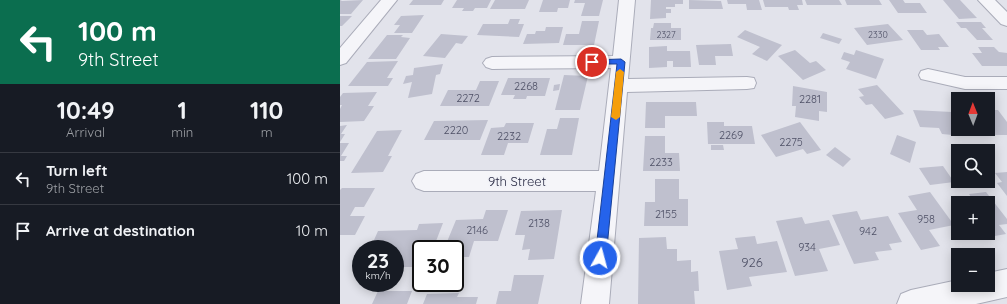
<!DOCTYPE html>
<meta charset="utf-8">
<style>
body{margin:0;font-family:Quicksand,sans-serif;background:#20242c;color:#f1f3f6;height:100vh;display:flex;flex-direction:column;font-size:15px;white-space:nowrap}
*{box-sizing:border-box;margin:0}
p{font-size:13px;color:#9ea1a6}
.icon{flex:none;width:22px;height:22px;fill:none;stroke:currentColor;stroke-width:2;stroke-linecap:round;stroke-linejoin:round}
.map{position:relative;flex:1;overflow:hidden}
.panel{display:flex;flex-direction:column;background:#171b24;width:340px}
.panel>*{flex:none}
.hud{background:#0b6e4f;color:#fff;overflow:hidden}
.needle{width:26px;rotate:359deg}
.controls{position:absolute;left:611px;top:92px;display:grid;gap:8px}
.controls a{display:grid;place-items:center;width:44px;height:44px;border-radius:0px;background:#171b24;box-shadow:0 2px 10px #0003;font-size:20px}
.speed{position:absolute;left:12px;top:240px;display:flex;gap:8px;font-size:20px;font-weight:700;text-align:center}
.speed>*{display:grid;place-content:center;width:52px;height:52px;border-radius:50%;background:#171b24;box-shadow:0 2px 10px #0003;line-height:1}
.speed small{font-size:10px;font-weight:400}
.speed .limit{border:2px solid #111;border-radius:6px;background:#fff;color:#111}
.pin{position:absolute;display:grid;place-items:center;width:34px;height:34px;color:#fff;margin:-17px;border:2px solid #fff;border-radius:50%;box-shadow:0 1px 4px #0007}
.me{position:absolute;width:44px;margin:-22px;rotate:7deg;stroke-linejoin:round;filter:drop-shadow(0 0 3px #0008)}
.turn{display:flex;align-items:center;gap:14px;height:84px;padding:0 12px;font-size:18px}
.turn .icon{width:52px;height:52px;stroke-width:2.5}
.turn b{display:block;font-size:28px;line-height:34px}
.eta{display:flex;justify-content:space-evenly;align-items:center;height:68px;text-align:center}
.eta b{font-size:24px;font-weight:700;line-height:28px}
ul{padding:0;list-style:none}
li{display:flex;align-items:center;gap:12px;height:52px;padding:0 12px;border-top:1px solid #363941}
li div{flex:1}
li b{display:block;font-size:15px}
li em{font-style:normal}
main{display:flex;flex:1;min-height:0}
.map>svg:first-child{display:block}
.building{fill:#bfc0ce}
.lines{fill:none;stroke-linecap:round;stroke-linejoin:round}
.minor-casing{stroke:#aaacb9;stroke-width:2}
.minor{fill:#f5f5f9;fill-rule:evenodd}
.route{fill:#2563eb;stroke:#184099}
.slow{fill:#f59e0b}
.labels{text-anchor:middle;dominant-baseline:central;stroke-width:3.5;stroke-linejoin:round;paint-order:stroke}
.far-number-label{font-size:9px;fill:#4e5066}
.number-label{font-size:11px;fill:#4e5066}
.street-label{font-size:13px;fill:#292a44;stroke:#f2f3f8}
.near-number-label{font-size:13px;fill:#4e5066}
</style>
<main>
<section class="panel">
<div class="hud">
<div class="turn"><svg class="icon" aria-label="left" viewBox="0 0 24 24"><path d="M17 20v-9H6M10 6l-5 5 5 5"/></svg><div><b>100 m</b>9th Street</div></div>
</div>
<div class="eta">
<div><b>10:49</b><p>Arrival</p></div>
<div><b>1</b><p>min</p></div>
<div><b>110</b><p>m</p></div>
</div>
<ul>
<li><svg class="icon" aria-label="left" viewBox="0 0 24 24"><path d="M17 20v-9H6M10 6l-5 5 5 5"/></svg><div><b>Turn left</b><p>9th Street</p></div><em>100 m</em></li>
<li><svg class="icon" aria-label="arrive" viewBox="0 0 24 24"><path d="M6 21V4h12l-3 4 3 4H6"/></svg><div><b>Arrive at destination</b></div><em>10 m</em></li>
</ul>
</section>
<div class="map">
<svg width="667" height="304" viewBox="0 0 667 304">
<rect width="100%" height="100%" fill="#e2e3eb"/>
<path class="building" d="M 0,0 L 2,1 L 23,0 L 11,14 L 0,14 Z
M 73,0 L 104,0 L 101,5 L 69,5 Z
M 117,0 L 151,0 L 147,8 L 135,8 L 133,11 L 122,11 L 124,8 L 112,8 Z
M 155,0 L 189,0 L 185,9 L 150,9 Z
M 203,0 L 230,0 L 228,8 L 218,8 L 217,12 L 199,12 Z
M 235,0 L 263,0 L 259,16 L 241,16 L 245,3 L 234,3 Z
M 311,0 L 343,0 L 343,4 L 335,4 L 335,7 L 326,7 L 326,9 L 331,9 L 331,13 L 326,13 L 326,18 L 310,19 Z
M 349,0 L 381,1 L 383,9 L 349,9 Z
M 387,0 L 419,0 L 422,10 L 407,10 L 406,4 L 388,4 Z
M 423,0 L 462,0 L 463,5 L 457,5 L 459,10 L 449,10 L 448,7 L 425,7 Z
M 465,0 L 499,0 L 502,5 L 467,5 Z
M 505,0 L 539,0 L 542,5 L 507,5 Z
M 549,0 L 563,0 L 565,3 L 580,3 L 587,13 L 558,13 Z
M 603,0 L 620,0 L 637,18 L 619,19 Z
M 84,15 L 72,33 L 54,33 L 60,25 L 54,25 L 61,16 Z
M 0,16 L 12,16 L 2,26 L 0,26 Z
M 170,19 L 180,19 L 178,24 L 184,24 L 179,37 L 137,35 L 143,24 L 168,24 Z
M 242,21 L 259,21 L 254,45 L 223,45 L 226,34 L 239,34 Z
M 616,22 L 641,22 L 646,28 L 642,28 L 653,40 L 637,40 L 626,28 L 621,28 Z
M 314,23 L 331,23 L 331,28 L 341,28 L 341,40 L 310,40 L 311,28 L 313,28 Z
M 548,24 L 563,40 L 527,45 L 514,28 Z
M 206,27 L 223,27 L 219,43 L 183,44 L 187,34 L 195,34 L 196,31 L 205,31 Z
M 405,30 L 422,37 L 442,45 L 427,61 L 412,54 L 420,47 L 397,37 Z
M 567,30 L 583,30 L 587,35 L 599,34 L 609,47 L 598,47 L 600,50 L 581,50 Z
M 483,33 L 502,39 L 499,44 L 480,38 Z
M 101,34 L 128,36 L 122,44 L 116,43 L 105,58 L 83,56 Z
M 47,35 L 63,35 L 61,37 L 70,38 L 56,59 L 28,59 Z
M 391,44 L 393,56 L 375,56 L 376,65 L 359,65 L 356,45 Z
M 327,46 L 327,51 L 350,51 L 351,67 L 333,67 L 333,61 L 327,61 L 327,67 L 309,68 L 309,47 Z
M 638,47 L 654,47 L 659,52 L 667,53 L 667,66 L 642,66 L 632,53 L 642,53 Z
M 455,50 L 470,63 L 476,61 L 486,70 L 463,80 L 438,56 Z
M 516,50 L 544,59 L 536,79 L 506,69 L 510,62 L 501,59 L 504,52 L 514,55 Z
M 58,61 L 47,78 L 53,78 L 48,86 L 8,86 L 27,62 Z
M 103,64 L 100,74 L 96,75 L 92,94 L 68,98 L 72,82 L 63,84 L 66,76 L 73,75 L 74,68 Z
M 224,75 L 248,76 L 240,110 L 215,110 Z
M 168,78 L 210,78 L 205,96 L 187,96 L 186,99 L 173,99 L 175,95 L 161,95 Z
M 140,81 L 159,81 L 149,106 L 100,106 L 108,90 L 136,90 Z
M 220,84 L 219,90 L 213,91 L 214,85 Z
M 537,85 L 564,114 L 545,119 L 532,104 L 526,105 L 519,97 L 524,96 L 518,89 Z
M 453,86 L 487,92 L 487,112 L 479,111 L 479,121 L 455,117 L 456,106 L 452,106 Z
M 37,92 L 28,106 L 34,106 L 24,121 L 0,122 L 0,109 L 2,105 L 0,105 L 0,97 L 3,93 Z
M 306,102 L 356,102 L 357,116 L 325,116 L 325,128 L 305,128 Z
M 573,110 L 612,112 L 618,124 L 618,129 L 620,129 L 623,136 L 602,134 L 599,128 L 580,127 Z
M 648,110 L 658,110 L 667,122 L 667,135 L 651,135 L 648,131 L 630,131 L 629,129 L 648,129 Z
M 220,118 L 239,118 L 232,155 L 200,155 L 207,129 L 217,129 Z
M 148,120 L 140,140 L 84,140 L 94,121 Z
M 367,122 L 384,122 L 384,126 L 412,126 L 415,144 L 368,144 Z
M 460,122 L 481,150 L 467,154 L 463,149 L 436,157 L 421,135 Z
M 166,123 L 194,123 L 188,143 L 168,143 L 164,155 L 141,155 L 151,128 L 164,127 Z
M 7,125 L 1,134 L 5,134 L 0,142 L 0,126 Z
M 62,130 L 48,156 L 52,156 L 43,172 L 11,173 L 37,131 Z
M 557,135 L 576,142 L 570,163 L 550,154 Z
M 305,136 L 325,136 L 325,153 L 339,153 L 340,171 L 303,171 Z
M 0,143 L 9,143 L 1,156 L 7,156 L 4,161 L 0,161 Z
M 371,145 L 383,145 L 384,150 L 371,150 Z
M 495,147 L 511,159 L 503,167 L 486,155 Z
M 603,166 L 614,182 L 590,185 L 579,168 Z
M 667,172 L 667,196 L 657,183 L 662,182 L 655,173 Z
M 315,179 L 339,179 L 339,199 L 348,199 L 348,226 L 304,226 L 305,202 L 315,202 Z
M 2,188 L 35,188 L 24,207 L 15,207 L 10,216 L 25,216 L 15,235 L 0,235 L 0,190 Z
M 590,192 L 614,225 L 589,230 L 600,246 L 581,250 L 558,213 L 577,210 L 568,196 Z
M 646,192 L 667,219 L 667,224 L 659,225 L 666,234 L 638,239 L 634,233 L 648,233 L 648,203 L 635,203 L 629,194 Z
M 146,210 L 168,210 L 158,241 L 134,241 L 129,257 L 115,257 L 115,249 L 104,249 L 116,220 L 143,219 Z
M 222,210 L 214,259 L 188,260 L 190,249 L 182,250 L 185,235 L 175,235 L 181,211 Z
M 517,211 L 521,220 L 548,216 L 562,242 L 549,244 L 552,250 L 535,252 L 539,260 L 514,264 L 492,215 Z
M 462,217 L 465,224 L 489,220 L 500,245 L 479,249 L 488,271 L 455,276 L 436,221 Z
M 103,223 L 93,249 L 81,249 L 81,259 L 75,259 L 72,267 L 55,267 L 55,249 L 30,249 L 38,231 L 77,230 L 79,224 Z
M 415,236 L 417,244 L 437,241 L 447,272 L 409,277 L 412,286 L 387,290 L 379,251 L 398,249 L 395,238 Z
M 326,237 L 327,249 L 337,249 L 337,261 L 351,260 L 351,272 L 358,271 L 359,291 L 354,291 L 355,304 L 298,304 L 299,238 Z
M 174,275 L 204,275 L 198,304 L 156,304 L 159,291 L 171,291 Z
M 38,291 L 72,291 L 67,304 L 32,304 Z
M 119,293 L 117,297 L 138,297 L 136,304 L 83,304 L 87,294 Z"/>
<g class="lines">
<g class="minor-casing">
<path id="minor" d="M 41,0 L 57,0 L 6,63 L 0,65 L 0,48 Z
M 279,0 L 295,0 L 288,79 L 407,77 L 414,78 L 416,83 L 414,88 L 407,89 L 287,92 L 269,304 L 241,304 L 256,191 L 84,191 L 76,188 L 72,181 L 76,174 L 84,171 L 259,171 L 271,68 L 152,69 L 146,67 L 143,63 L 146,59 L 152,57 L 273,56 Z
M 638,0 L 655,0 L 667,12 L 667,26 L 661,24 Z
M 588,69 L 625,77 L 667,77 L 667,89 L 625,89 L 581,79 L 579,75 L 581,71 Z
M 667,269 L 667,297 L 636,304 L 557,304 L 561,294 L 571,290 L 618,280 L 618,285 L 648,285 L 648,273 Z"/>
</g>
<use href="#minor" class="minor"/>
</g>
<path class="route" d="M 281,59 L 285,62 L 266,258 L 264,262 L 260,263 L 256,262 L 255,258 L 277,64 L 252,64 L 248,62 L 252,60 Z"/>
<path class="slow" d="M 280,69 L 284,72 L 280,117 L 276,120 L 271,117 L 276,72 Z"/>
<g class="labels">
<g class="far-number-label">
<text x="326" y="34">2327</text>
<text x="538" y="34">2330</text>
</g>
<g class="number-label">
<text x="186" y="86">2268</text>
<text x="128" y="98">2272</text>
<text x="470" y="99">2281</text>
<text x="116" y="130">2220</text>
<text x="391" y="135">2269</text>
<text x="169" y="136">2232</text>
<text x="451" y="142">2275</text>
<text x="321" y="162">2233</text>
<text x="326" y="214">2155</text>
<text x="586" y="219">958</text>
<text x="199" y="223">2138</text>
<text x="137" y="230">2146</text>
<text x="528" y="231">942</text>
<text x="467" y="247">934</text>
</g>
<g class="street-label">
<text x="177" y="181">9th Street</text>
</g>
<g class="near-number-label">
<text x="412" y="262">926</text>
</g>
</g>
</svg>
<div class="controls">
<a><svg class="needle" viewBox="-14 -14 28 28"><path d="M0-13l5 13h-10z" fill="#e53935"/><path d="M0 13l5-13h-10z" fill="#9ea1a6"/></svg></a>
<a><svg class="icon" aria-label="search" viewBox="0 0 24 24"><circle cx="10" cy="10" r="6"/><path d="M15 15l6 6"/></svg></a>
<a>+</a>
<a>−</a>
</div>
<div class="speed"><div>23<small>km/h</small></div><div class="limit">30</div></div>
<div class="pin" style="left:252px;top:62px;background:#d93025"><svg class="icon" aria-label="arrive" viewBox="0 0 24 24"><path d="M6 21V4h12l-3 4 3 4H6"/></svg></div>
<svg class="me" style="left:260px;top:258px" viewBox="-20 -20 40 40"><circle r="17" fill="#2563eb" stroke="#fff" stroke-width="3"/><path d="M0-11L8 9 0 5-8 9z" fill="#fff"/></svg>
</div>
</main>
